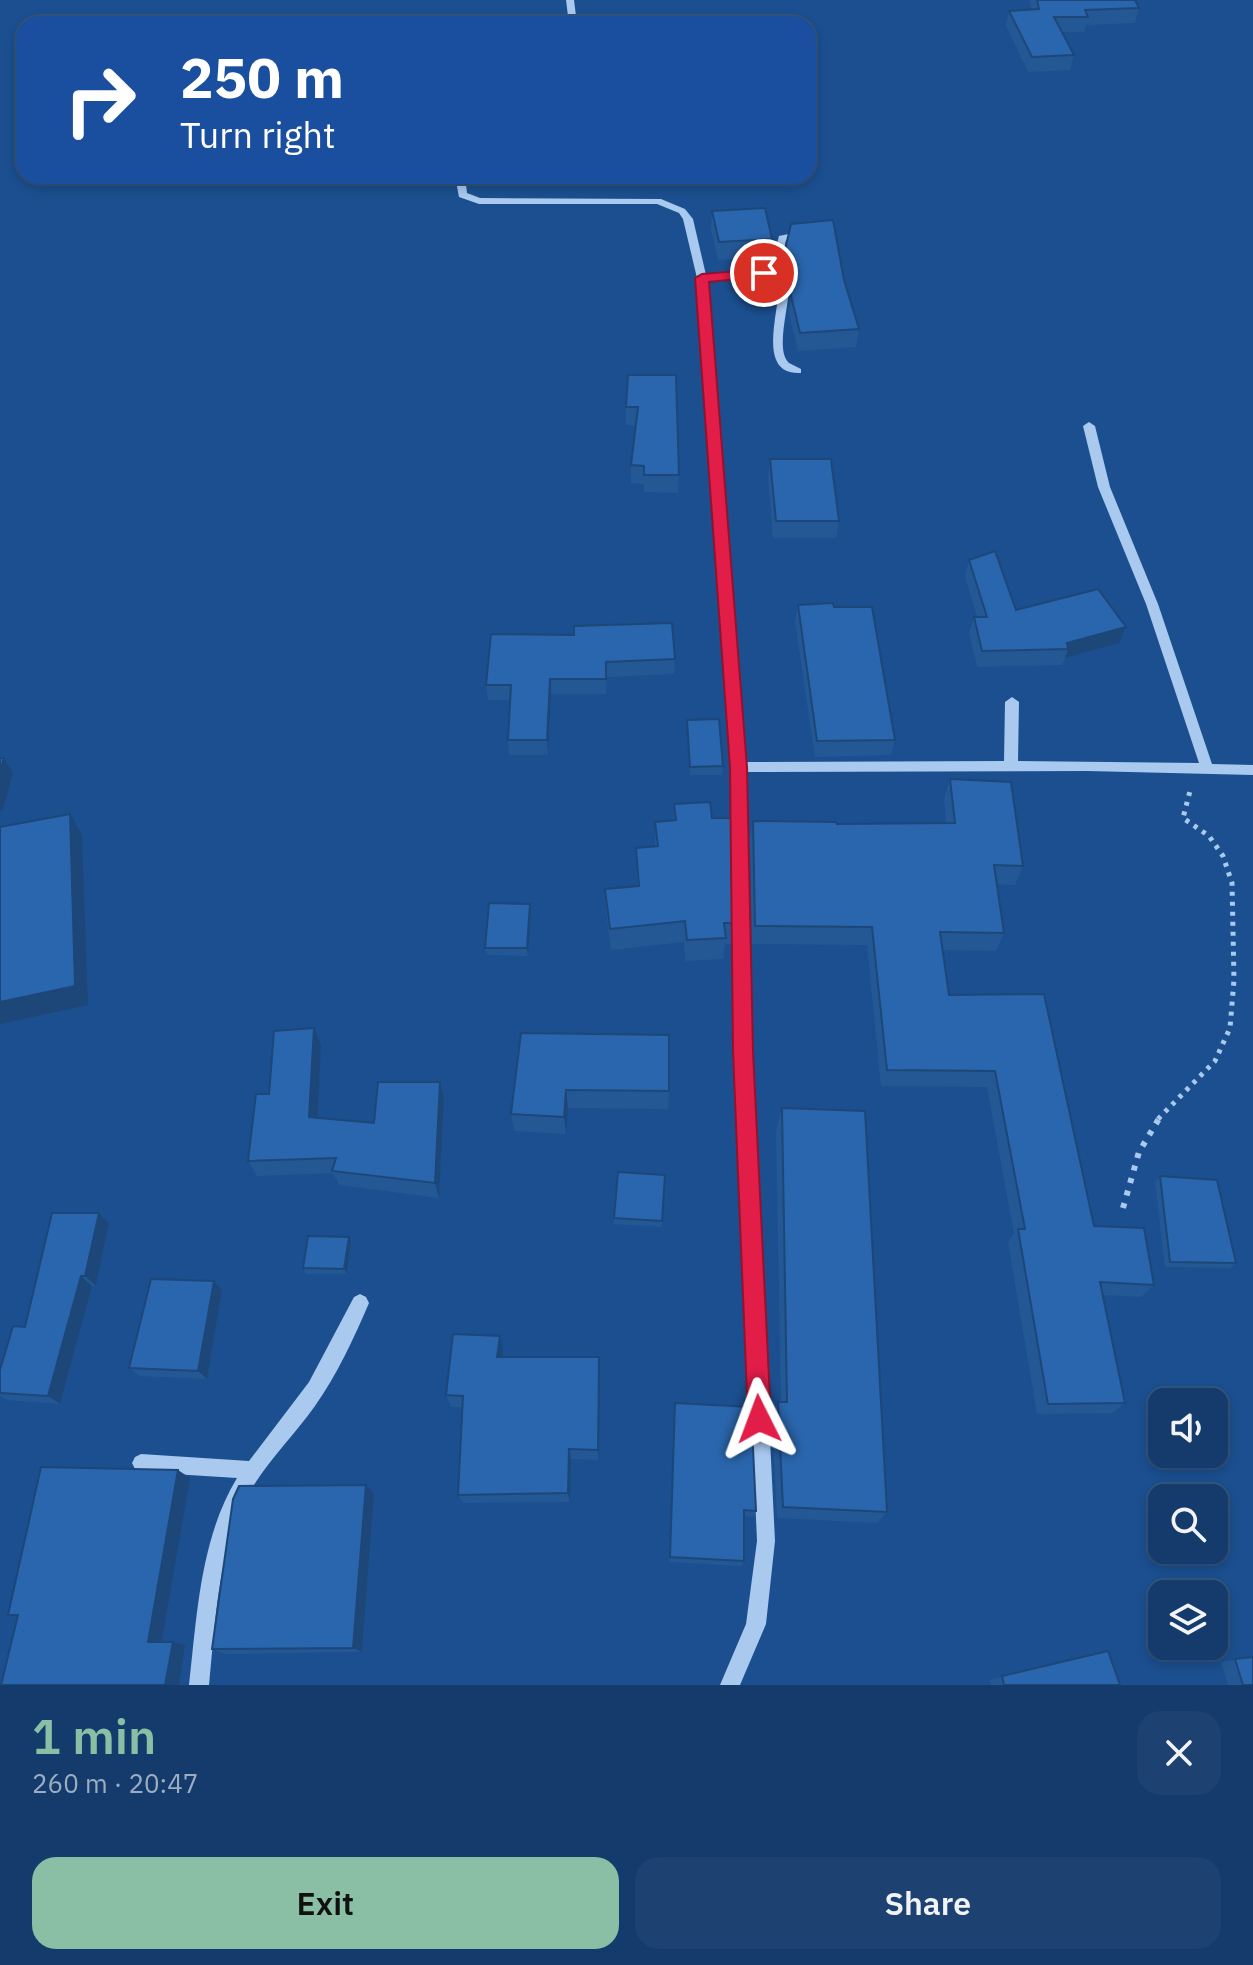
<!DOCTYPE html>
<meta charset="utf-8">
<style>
body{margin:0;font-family:"IBM Plex Sans",sans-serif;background:#1d4271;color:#f1f3f6;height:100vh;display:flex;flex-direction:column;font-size:30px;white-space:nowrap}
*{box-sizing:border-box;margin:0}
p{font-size:26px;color:#9dadc1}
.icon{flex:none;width:44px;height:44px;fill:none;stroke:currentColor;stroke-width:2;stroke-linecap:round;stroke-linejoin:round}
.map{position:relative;height:1685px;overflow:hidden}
.panel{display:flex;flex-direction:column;background:#143b6b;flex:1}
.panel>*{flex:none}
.hud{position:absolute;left:16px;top:16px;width:800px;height:168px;border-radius:24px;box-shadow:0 4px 12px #0003,0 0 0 2px #33557e;background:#1a4fa0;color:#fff;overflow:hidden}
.controls{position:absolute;left:1148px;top:1388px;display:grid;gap:16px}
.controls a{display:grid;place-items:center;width:80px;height:80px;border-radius:16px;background:#143b6b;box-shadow:0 4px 12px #0003,0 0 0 2px #33557e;font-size:40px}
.pin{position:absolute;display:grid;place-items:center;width:68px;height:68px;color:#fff;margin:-34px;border:4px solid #fff;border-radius:50%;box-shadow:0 2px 8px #0007}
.me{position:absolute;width:88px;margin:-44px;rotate:357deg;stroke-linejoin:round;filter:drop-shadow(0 0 6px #0008)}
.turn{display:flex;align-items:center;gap:28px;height:168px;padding:0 32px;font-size:36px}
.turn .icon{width:104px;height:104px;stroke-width:2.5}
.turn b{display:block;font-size:56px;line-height:68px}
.round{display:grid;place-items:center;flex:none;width:84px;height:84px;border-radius:24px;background:#1d4271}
.headline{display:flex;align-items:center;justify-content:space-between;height:136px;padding:0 32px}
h1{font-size:48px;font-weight:600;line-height:60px;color:#8abfa5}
.primary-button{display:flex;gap:16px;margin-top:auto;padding:16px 32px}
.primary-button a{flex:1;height:92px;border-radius:24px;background:#8abfa5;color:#111;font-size:32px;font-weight:600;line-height:92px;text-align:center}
.primary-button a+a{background:#1d4271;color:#f1f3f6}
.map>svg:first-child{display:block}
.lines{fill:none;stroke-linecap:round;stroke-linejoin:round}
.path-far1{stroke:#a9c9ee;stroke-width:5;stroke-dasharray:4 6;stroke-linecap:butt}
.path{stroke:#a9c9ee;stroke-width:6;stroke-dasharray:5 8;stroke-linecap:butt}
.minor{fill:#a9c9ee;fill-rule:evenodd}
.wall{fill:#245895}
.shaded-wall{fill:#1d4779}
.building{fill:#2a66ad;stroke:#1d4779;stroke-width:2}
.route{fill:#e11d48;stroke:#92132f;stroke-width:2}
</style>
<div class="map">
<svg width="1253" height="1685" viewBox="0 0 1253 1685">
<rect width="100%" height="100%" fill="#1b4f8f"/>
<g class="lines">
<path class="path-far1" d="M 1158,1119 L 1215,1061 L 1230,1028 L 1234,980 L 1232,883 L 1223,856 L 1209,836 L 1183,818 L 1190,791"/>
<path class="path" d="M 1123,1208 L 1139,1152 L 1160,1117"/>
<path class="minor" d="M 566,0 L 574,0 L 577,24 L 569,24 Z
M 455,176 L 465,176 L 467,193 L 480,198 L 661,199 L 685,209 L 693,219 L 706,275 L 770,271 L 779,236 L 808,230 L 813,233 L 786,240 L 779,273 L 789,281 C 791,301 774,350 789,363 C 793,365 797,367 801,369 L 801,373 C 754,376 781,307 779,282 L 771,277 L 764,276 L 707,281 L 745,762 L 1004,761 L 1005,702 L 1012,697 L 1019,702 L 1018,761 L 1199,763 L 1146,604 L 1098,487 L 1083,426 L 1089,422 L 1095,426 L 1110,487 L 1158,604 L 1212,764 L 1253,765 L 1253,775 L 1087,771 L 746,772 L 751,1051 L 775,1541 L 766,1624 L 740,1685 L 720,1685 L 746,1624 L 757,1541 L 735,1051 L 732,767 L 697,278 L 683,219 L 679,213 L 657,204 L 479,204 L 459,197 Z
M 360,1294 L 366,1297 L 369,1303 C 354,1338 337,1375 315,1406 C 290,1441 257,1471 240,1511 C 217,1565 215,1627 209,1685 L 189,1685 C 197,1616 200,1539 237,1478 L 141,1472 L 135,1469 L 132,1463 L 135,1457 L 141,1454 L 249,1461 L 309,1382 L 354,1297 Z"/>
</g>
<path class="wall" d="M 1029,0 L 1136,0 L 1139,8 L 1135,23 L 1086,25 L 1084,32 L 1062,32 L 1074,55 L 1070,70 L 1028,72 L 1006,26 L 1009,11 L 1032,10 Z
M 58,176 L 126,176 L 124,184 L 61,184 Z
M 400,176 L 453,176 L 449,184 L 401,184 Z
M 468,176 L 567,176 L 567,180 L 468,180 Z
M 712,211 L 772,239 L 770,257 L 718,260 L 711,229 Z
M 784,254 L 859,329 L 856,347 L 798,351 L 789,313 L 792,281 L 782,272 Z
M 628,375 L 679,475 L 678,493 L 644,492 L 644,484 L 631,483 L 631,465 L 636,425 L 626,425 L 626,407 Z
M 770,459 L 839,521 L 836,538 L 773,538 L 768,477 Z
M 969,560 L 1016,610 L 1126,627 L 1119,643 L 1065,658 L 1062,665 L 977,667 L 969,633 L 974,617 L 977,617 L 965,576 Z
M 798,605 L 834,607 L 895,740 L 891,755 L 815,757 L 795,621 Z
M 491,634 L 675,659 L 674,674 L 607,677 L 606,694 L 551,694 L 548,755 L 509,755 L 508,740 L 510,700 L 488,700 L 486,685 Z
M 687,720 L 723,766 L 722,775 L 690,775 Z
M 950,779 L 1023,866 L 1015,885 L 997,884 L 1004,933 L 996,951 L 943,950 L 949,995 L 1094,1226 L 1154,1285 L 1141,1297 L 1103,1295 L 1125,1403 L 1112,1413 L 1037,1414 L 1008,1242 L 1014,1234 L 987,1087 L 881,1086 L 867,945 L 752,944 L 750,840 L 753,821 L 837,824 L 946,823 L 944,799 Z
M 674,804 L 712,818 L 734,923 L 731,944 L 725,944 L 723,959 L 685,961 L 684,942 L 611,950 L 606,911 L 605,889 L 637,886 L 636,848 L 655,846 L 655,822 L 673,820 Z
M 531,911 L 528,956 L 487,955 L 485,948 Z
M 521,1033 L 669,1091 L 668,1109 L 568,1108 L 566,1134 L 514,1131 L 511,1114 Z
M 321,1045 L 317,1117 L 374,1123 L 444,1098 L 439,1198 L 339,1185 L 333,1173 L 257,1176 L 248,1161 L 269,1094 Z
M 782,1108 L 887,1512 L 877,1523 L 777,1518 L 772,1416 L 778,1402 L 781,1402 L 776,1131 Z
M 665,1175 L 662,1227 L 614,1224 L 614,1218 Z
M 1160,1176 L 1236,1263 L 1230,1268 L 1165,1267 L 1155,1182 Z
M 99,1213 L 109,1223 L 96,1286 L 92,1286 L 60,1404 L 7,1400 L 0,1396 L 0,1370 L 25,1327 Z
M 351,1242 L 347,1274 L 306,1274 L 303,1268 Z
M 222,1291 L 207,1379 L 140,1376 L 129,1368 Z
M 503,1349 L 502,1357 L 599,1357 L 599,1460 L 571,1459 L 570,1502 L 463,1503 L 458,1495 L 463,1407 L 451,1407 L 446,1395 Z
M 675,1403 L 756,1511 L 753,1517 L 744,1516 L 744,1561 L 741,1566 L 669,1562 Z
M 374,1494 L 362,1652 L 225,1654 L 212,1649 Z
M 1108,1651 L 1120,1685 L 991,1685 L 989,1680 Z
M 1253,1657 L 1253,1685 L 1228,1685 L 1221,1662 Z"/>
<path class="shaded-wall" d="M 448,176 L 453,176 L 449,184 Z
M 1126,627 L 1119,643 L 1065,658 L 1068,649 L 1067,643 Z
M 550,679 L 551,694 L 548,755 L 547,740 Z
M 4,758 L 13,773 L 2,812 L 0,809 L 0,771 Z
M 70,814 L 82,835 L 88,1005 L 0,1024 L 0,1002 Z
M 530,904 L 531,911 L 528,956 L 527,948 Z
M 314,1028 L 321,1045 L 317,1132 L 309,1117 Z
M 440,1082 L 444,1098 L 439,1198 L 435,1183 Z
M 566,1090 L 568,1108 L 566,1134 L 564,1117 Z
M 99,1213 L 109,1223 L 96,1286 L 85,1276 Z
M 349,1237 L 351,1242 L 347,1274 L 344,1269 Z
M 81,1276 L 92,1286 L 60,1404 L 48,1396 Z
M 214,1281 L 222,1291 L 207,1379 L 198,1371 Z
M 500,1336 L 503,1349 L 501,1369 L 497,1357 Z
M 599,1357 L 600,1369 L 599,1460 L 598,1450 Z
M 569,1449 L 571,1459 L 570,1502 L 568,1493 Z
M 178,1470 L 190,1478 L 161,1646 L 148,1642 Z
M 366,1485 L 374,1494 L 362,1652 L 353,1648 Z
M 173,1642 L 185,1645 L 179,1685 L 165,1685 Z"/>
<path class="building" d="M 1037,0 L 1135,0 L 1139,8 L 1085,10 L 1088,17 L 1054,17 L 1074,55 L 1032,57 L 1009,11 L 1039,9 Z
M 765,208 L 772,239 L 719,242 L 712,211 Z
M 833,220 L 844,280 L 859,329 L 800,333 L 791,296 L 794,263 L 784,254 L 791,224 Z
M 628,375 L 676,375 L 679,475 L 644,475 L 644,466 L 631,465 L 638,407 L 626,407 Z
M 770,459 L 831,459 L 839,521 L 776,521 Z
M 995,551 L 1016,610 L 1098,589 L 1126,627 L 1067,643 L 1068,649 L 982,651 L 974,617 L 987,617 L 969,560 Z
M 833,603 L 834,607 L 872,607 L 895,740 L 817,741 L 798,605 Z
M 672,623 L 675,659 L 606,662 L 606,679 L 550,679 L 547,740 L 508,740 L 511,685 L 486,685 L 491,634 L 574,635 L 574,626 Z
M 719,719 L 723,766 L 690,767 L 687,720 Z
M 0,758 L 4,758 L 0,771 Z
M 950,779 L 1011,782 L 1023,866 L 994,865 L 1004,933 L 940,932 L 949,995 L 1044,994 L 1094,1226 L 1144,1228 L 1154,1285 L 1100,1282 L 1125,1403 L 1048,1404 L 1018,1229 L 1025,1229 L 995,1071 L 887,1070 L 872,927 L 755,926 L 753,821 L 836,822 L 837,824 L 955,823 Z
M 710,802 L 712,818 L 732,818 L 734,923 L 724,923 L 726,938 L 687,940 L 685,921 L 610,929 L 605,889 L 639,886 L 636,848 L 658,846 L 655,822 L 676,820 L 674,804 Z
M 70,814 L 75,986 L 0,1002 L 0,827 Z
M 489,903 L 530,904 L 527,948 L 485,948 Z
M 314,1028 L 309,1117 L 374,1123 L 378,1082 L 440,1082 L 435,1183 L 332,1171 L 336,1158 L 248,1161 L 256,1094 L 269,1094 L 274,1031 Z
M 521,1033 L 669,1035 L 669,1091 L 566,1090 L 564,1117 L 511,1114 Z
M 782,1108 L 865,1111 L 887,1512 L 783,1507 L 778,1402 L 787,1402 Z
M 618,1172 L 665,1175 L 662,1221 L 614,1218 Z
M 1160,1176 L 1217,1180 L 1236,1263 L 1170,1262 Z
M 52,1213 L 99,1213 L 85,1276 L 81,1276 L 48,1396 L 0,1393 L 0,1370 L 13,1326 L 25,1327 Z
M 308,1236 L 349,1237 L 344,1269 L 303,1268 Z
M 151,1279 L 214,1281 L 198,1371 L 129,1368 Z
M 453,1334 L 500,1336 L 497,1357 L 599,1357 L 598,1450 L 569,1449 L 568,1493 L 458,1495 L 463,1396 L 446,1395 Z
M 675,1403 L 751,1407 L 756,1511 L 744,1510 L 744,1561 L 670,1557 Z
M 41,1467 L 178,1470 L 148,1642 L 173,1642 L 165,1685 L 1,1685 L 18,1615 L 8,1615 Z
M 366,1485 L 353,1648 L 212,1649 L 233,1499 L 239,1486 Z
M 1108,1651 L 1120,1685 L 1004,1685 L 1002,1676 Z
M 1253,1657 L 1253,1685 L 1243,1685 L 1235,1659 Z"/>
<path class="route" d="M 764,269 L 768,270 L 768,276 L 709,282 L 747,767 L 753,1051 L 771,1419 L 767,1427 L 759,1430 L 751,1427 L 748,1419 L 733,1051 L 730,767 L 695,278 L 702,274 Z"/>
</svg>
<div class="controls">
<a><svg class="icon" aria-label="sound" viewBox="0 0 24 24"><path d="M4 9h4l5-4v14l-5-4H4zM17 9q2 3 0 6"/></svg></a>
<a><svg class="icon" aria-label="search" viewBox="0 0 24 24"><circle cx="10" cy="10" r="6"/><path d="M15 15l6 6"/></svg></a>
<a><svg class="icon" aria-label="layers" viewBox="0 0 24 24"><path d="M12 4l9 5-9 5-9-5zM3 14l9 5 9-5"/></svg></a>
</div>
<div class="pin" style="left:764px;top:273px;background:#d93025"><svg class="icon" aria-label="arrive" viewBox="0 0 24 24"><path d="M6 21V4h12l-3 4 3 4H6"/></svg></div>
<svg class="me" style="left:759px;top:1419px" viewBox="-20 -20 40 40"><path d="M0-17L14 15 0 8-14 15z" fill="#e11d48" stroke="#fff" stroke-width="4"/></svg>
<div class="hud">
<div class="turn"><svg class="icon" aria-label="right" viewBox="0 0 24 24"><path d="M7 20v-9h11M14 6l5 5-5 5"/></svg><div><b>250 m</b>Turn right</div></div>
</div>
</div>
<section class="panel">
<div class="headline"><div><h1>1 min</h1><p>260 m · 20:47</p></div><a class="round"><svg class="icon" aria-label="close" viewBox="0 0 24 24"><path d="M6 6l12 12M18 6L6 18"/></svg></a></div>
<div class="primary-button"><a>Exit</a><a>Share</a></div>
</section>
